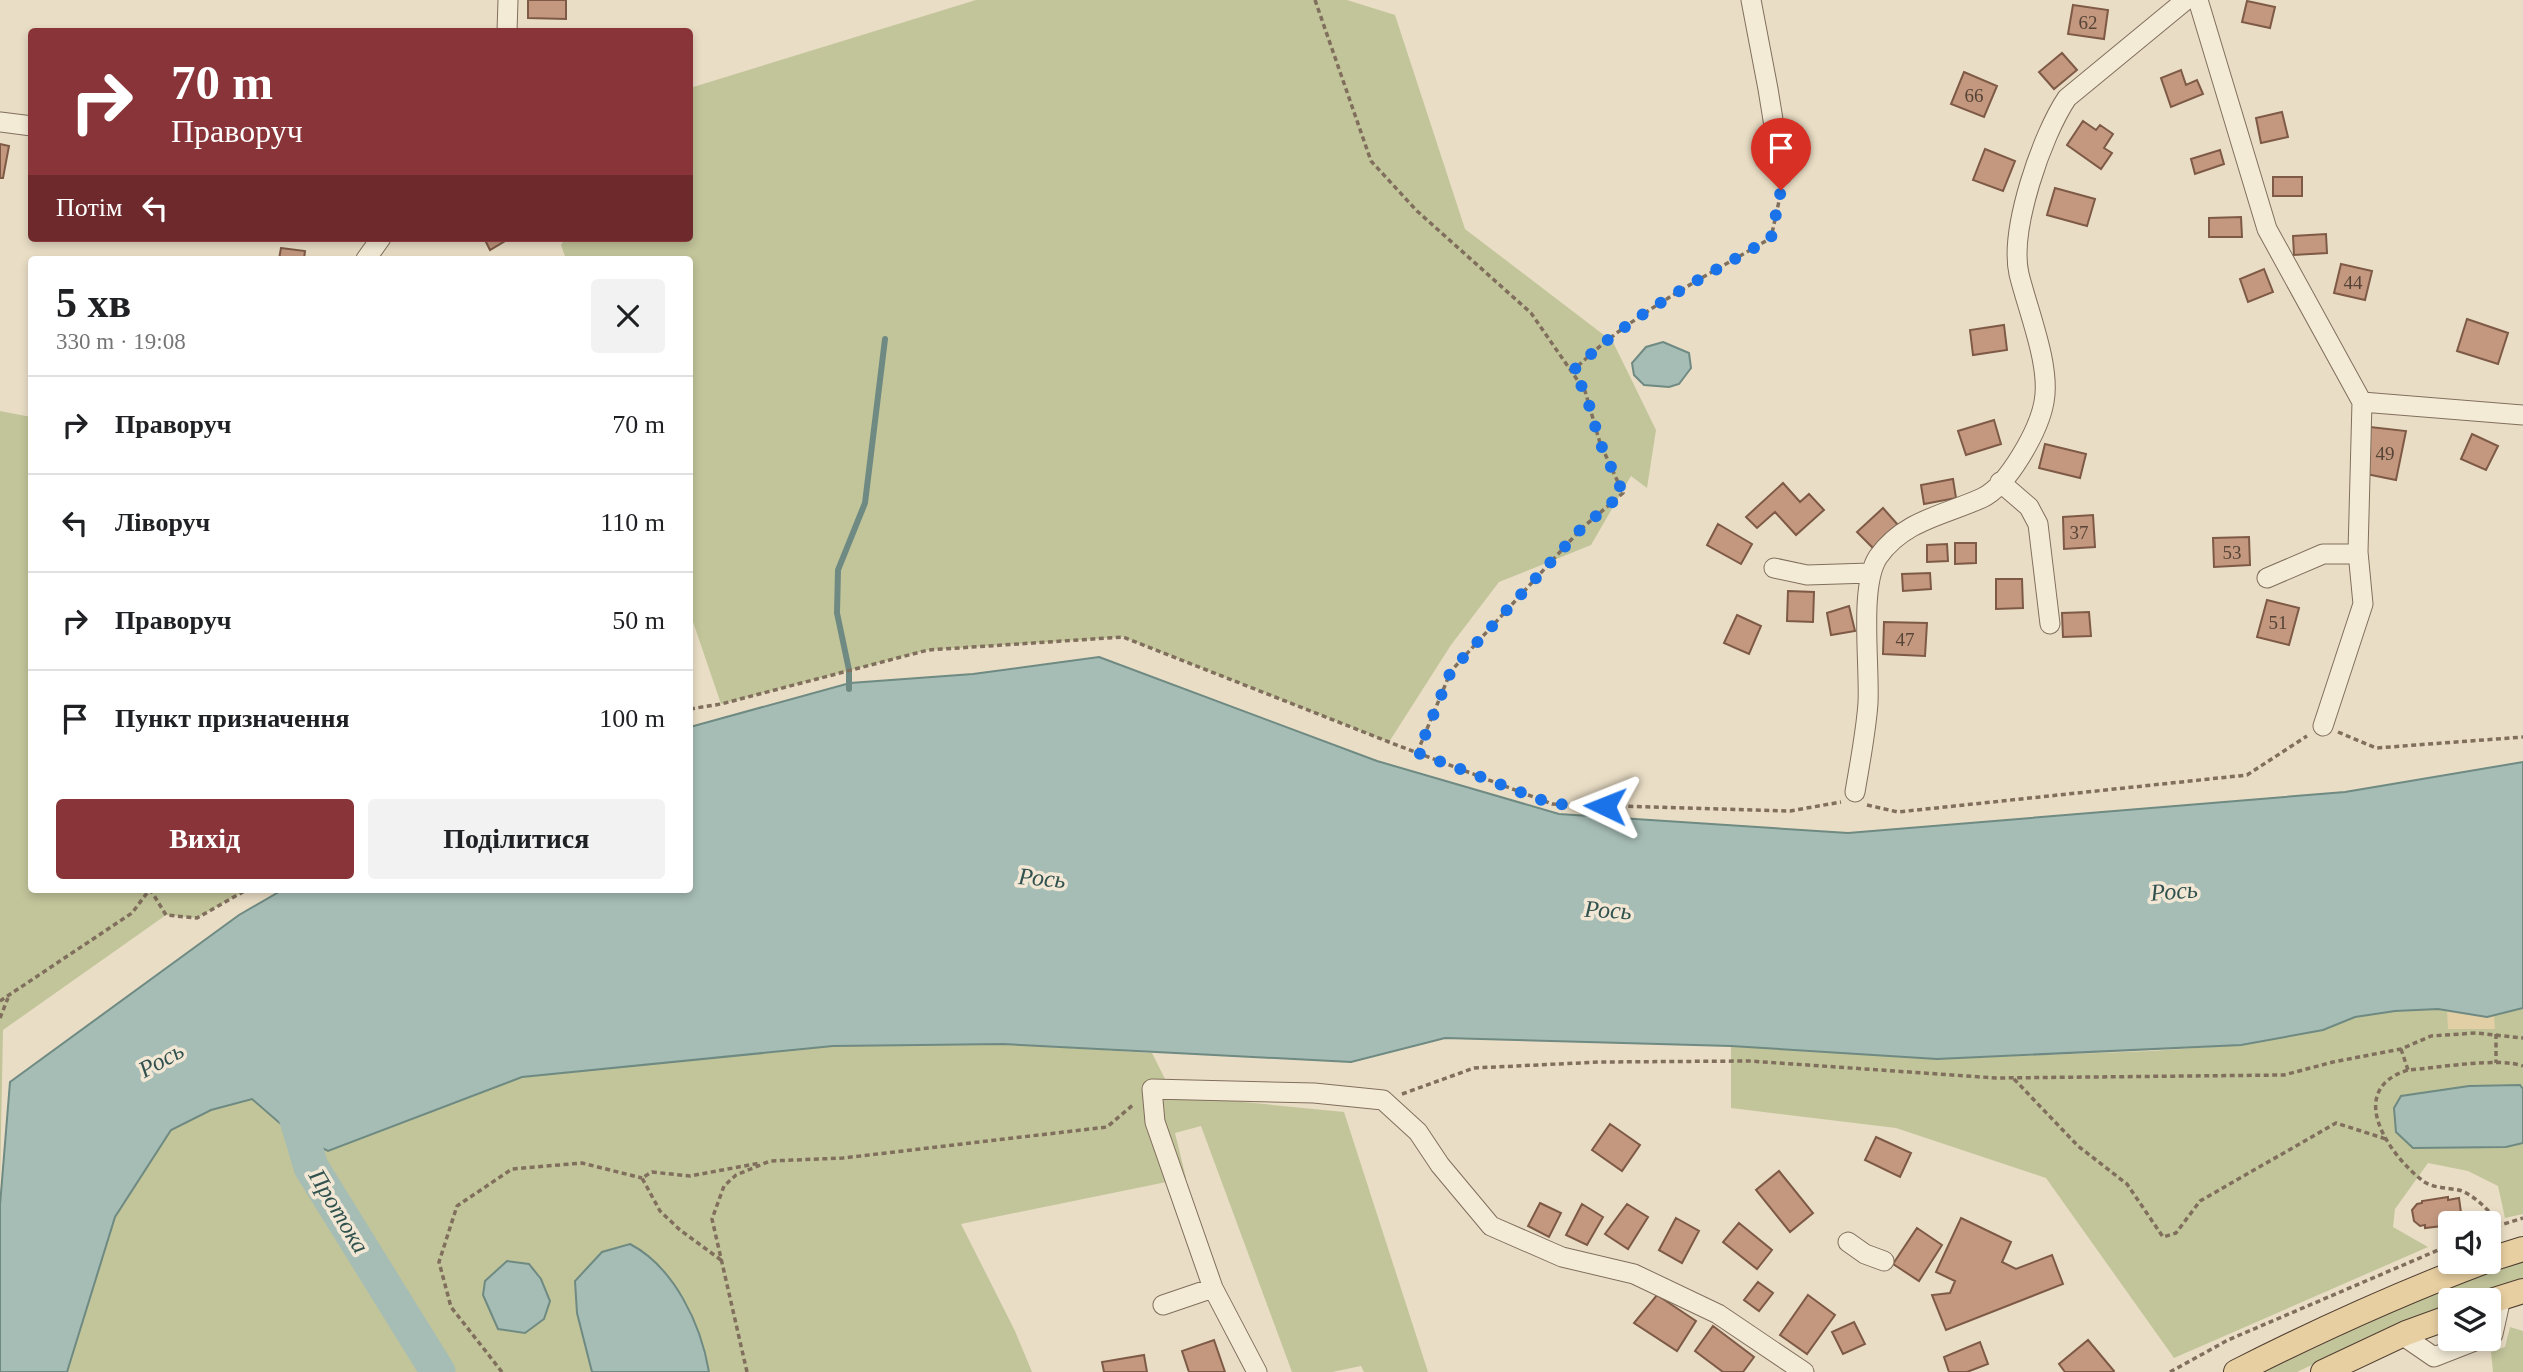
<!DOCTYPE html>
<html lang="uk">
<meta charset="utf-8">
<style>
body{margin:0;font-family:"Times New Roman",serif;background:#f2f2f2;color:#202124;height:100vh;display:flex;flex-direction:column;font-size:26px;white-space:nowrap}
*{box-sizing:border-box;margin:0}
p{font-size:23px;color:#757577}
.icon{flex:none;width:38px;height:38px;fill:none;stroke:currentColor;stroke-width:2;stroke-linecap:round;stroke-linejoin:round}
.map{position:relative;flex:1;overflow:hidden}
.drawer{position:absolute;left:28px;top:256px;width:665px;height:637px;display:flex;flex-direction:column;background:#fff;border-radius:7px;box-shadow:0 4px 10px #0003}
.drawer>*{flex:none}
.top-card{position:absolute;left:28px;top:28px;width:665px;height:214px;border-radius:7px;box-shadow:0 4px 10px #0003;background:#893438;color:#fff;overflow:hidden}
.buttons{position:absolute;left:2438px;top:1211px;display:grid;gap:14px}
.buttons a{display:grid;place-items:center;width:63px;height:63px;border-radius:7px;background:#fff;box-shadow:0 4px 10px #0003;font-size:35px}
.pin{position:absolute;display:grid;place-items:center;width:60px;height:60px;color:#fff;margin:-72px -30px;border-radius:50% 50% 50% 0;rotate:-45deg;box-shadow:0 0 7px #0007}
.pin .icon{rotate:45deg}
.me{position:absolute;width:77px;margin:-38px;rotate:272deg;stroke-linejoin:round;filter:drop-shadow(0 0 5px #0008)}
.turn{display:flex;align-items:center;gap:24px;height:147px;padding:0 28px;font-size:32px}
.turn .icon{width:91px;height:91px;stroke-width:2.5}
.turn b{display:block;font-size:49px;line-height:60px}
.then{display:flex;align-items:center;height:66px;padding:0 28px;background:#0003;gap:14px;font-size:26px}
.round{display:grid;place-items:center;flex:none;width:74px;height:74px;border-radius:7px;background:#f2f2f2}
.headline{display:flex;align-items:center;justify-content:space-between;height:119px;padding:0 28px}
h1{font-size:42px;font-weight:700;line-height:52px}
.cta{display:flex;gap:14px;margin-top:auto;padding:14px 28px}
.cta a{flex:1;height:80px;border-radius:7px;background:#893438;color:#fff;font-size:28px;font-weight:700;line-height:80px;text-align:center}
.cta a+a{background:#f2f2f2;color:#202124}
ul{padding:0;list-style:none}
li{display:flex;align-items:center;gap:21px;height:98px;padding:0 28px;border-top:2px solid #e0e0e0}
li div{flex:1}
li b{display:block;font-size:26px}
li em{font-style:normal}
.map>svg:first-child{display:block}
.green{fill:#c2c59a}
.sand{fill:#e2cfa5}
.water{fill:#a6bdb5;stroke:#6e8a82;stroke-width:2}
.lines{fill:none;stroke-linecap:round;stroke-linejoin:round}
.stream{stroke:#6e8a82;stroke-width:6}
.river{stroke:#a6bdb5;stroke-width:35}
.building{fill:#c3987f;stroke:#7e5a46;stroke-width:2}
.minor-casing{stroke:#816f5d;stroke-width:21}
.major-casing{stroke:#503e31;stroke-width:26}
.path{stroke:#816f5d;stroke-width:3.5;stroke-dasharray:5 3.5;stroke-linecap:butt}
.minor{stroke:#f4ebd7;stroke-width:19}
.major{stroke:#e8cfa1;stroke-width:24}
.route{stroke:#1a73e8;stroke-width:12;stroke-dasharray:0 21.6}
.labels{text-anchor:middle;dominant-baseline:central;stroke-width:7;stroke-linejoin:round;paint-order:stroke}
.number-label{font-size:19px;fill:#574437}
.water-label{font-size:24px;font-style:italic;fill:#30514e;stroke:#f1e7d4}
</style>
<div class="map">
<svg width="2523" height="1372" viewBox="0 0 2523 1372">
<rect width="100%" height="100%" fill="#e9ddc5"/>
<path class="green" d="M 976,0 L 1347,0 L 1395,15 L 1465,229 L 1613,342 L 1656,430 L 1647,488 L 1631,476 L 1591,545 L 1499,582 L 1451,645 L 1389,742 L 1123,637 L 928,650 L 721,704 L 690,613 L 690,259 L 566,259 L 561,245 L 566,238 L 690,238 L 690,88 Z
M 0,411 L 31,417 L 32,889 L 248,889 L 197,918 L 166,915 L 3,1030 L 0,1181 Z
M 2523,1008 L 2523,1214 L 2505,1218 L 2498,1186 L 2468,1171 L 2428,1163 L 2395,1209 L 2393,1227 L 2428,1247 L 2174,1358 L 2046,1178 L 1896,1128 L 1731,1108 L 1731,1046 L 1937,1059 L 2151,1051 L 2241,1045 L 2323,1030 L 2355,1017 L 2395,1011 L 2438,1009 L 2487,1017 Z
M 1003,1044 L 1152,1053 L 1173,1095 L 1344,1112 L 1428,1372 L 1364,1372 L 1361,1366 L 1332,1372 L 1292,1372 L 1201,1126 L 1175,1133 L 1186,1178 L 961,1224 L 1015,1331 L 1032,1372 L 67,1372 L 115,1217 L 171,1130 L 211,1110 L 252,1099 L 290,1132 L 328,1151 L 522,1077 L 833,1046 Z
M 2523,1262 L 2523,1279 L 2464,1300 L 2450,1300 L 2450,1305 L 2394,1326 L 2297,1372 L 2264,1372 C 2349,1332 2433,1290 2523,1262 Z
M 2510,1327 L 2523,1331 L 2523,1372 L 2493,1372 L 2491,1352 L 2505,1347 Z"/>
<path class="sand" d="M 2447,1010 L 2487,1017 L 2494,1016 L 2495,1029 L 2448,1029 Z"/>
<path class="water" d="M 1663,342 L 1689,353 L 1691,368 L 1679,384 L 1669,387 L 1644,385 L 1634,375 L 1632,363 L 1646,347 Z
M 1099,657 L 1377,761 L 1559,814 L 1848,833 L 2345,792 L 2523,762 L 2523,1008 L 2487,1017 L 2438,1009 L 2395,1011 L 2355,1017 L 2323,1030 L 2241,1045 L 1937,1059 L 1731,1046 L 1445,1038 L 1351,1062 L 1003,1044 L 833,1046 L 522,1077 L 328,1151 L 290,1132 L 252,1099 L 211,1110 L 171,1130 L 115,1217 L 67,1372 L 0,1372 L 0,1205 L 10,1082 L 239,915 L 284,889 L 690,889 L 690,727 L 850,683 L 973,674 Z
M 2520,1085 L 2523,1089 L 2523,1143 L 2506,1147 L 2413,1148 L 2396,1132 L 2394,1108 L 2401,1096 L 2469,1086 Z
M 630,1244 C 674,1267 701,1324 709,1372 L 592,1372 L 577,1313 L 575,1281 L 602,1252 Z
M 507,1261 L 529,1264 L 541,1279 L 550,1301 L 544,1319 L 525,1333 L 498,1329 L 483,1295 L 485,1281 Z"/>
<g class="lines">
<path class="stream" d="M 849,689 L 849,670 L 837,613 L 838,570 L 865,503 L 885,339"/>
<path class="river" d="M 286,1095 L 291,1100 L 311,1167 L 438,1372"/>
</g>
<path class="building" d="M 528,0 L 566,0 L 566,19 L 528,18 Z
M 2247,1 L 2275,7 L 2270,28 L 2242,22 Z
M 2073,5 L 2108,10 L 2104,39 L 2068,34 Z
M 2062,53 L 2077,70 L 2054,89 L 2039,72 Z
M 2181,70 L 2186,85 L 2197,80 L 2203,94 L 2171,107 L 2161,78 Z
M 1964,72 L 1997,86 L 1984,117 L 1951,104 Z
M 2282,112 L 2288,137 L 2261,143 L 2256,118 Z
M 2083,121 L 2096,130 L 2100,125 L 2113,134 L 2104,148 L 2112,153 L 2101,169 L 2067,145 Z
M 0,144 L 9,146 L 3,178 L 0,178 Z
M 1985,149 L 2015,161 L 2003,191 L 1973,180 Z
M 2220,150 L 2224,164 L 2195,174 L 2191,159 Z
M 2273,177 L 2302,177 L 2302,196 L 2273,196 Z
M 2055,188 L 2095,199 L 2087,226 L 2047,215 Z
M 2241,217 L 2242,237 L 2209,237 L 2209,218 Z
M 2326,234 L 2327,253 L 2294,255 L 2293,236 Z
M 484,238 L 510,238 L 490,250 Z
M 281,248 L 305,251 L 304,259 L 279,259 Z
M 2341,264 L 2372,271 L 2365,300 L 2334,293 Z
M 2264,269 L 2273,292 L 2248,302 L 2240,279 Z
M 2467,319 L 2508,333 L 2498,364 L 2457,351 Z
M 2004,325 L 2007,350 L 1973,355 L 1970,330 Z
M 1994,420 L 2001,444 L 1966,455 L 1958,431 Z
M 2370,427 L 2406,431 L 2396,480 L 2366,474 Z
M 2472,434 L 2498,446 L 2486,470 L 2461,459 Z
M 2045,444 L 2086,454 L 2080,478 L 2039,468 Z
M 1953,479 L 1956,498 L 1924,504 L 1921,485 Z
M 1783,483 L 1800,502 L 1809,494 L 1824,510 L 1796,535 L 1775,512 L 1757,528 L 1746,517 Z
M 1883,508 L 1898,525 L 1873,548 L 1857,532 Z
M 2093,515 L 2095,547 L 2064,549 L 2063,517 Z
M 1718,524 L 1752,544 L 1741,564 L 1707,545 Z
M 2249,537 L 2250,565 L 2214,567 L 2213,538 Z
M 1955,543 L 1976,543 L 1976,563 L 1955,564 Z
M 1947,544 L 1948,561 L 1927,562 L 1927,545 Z
M 1930,573 L 1931,589 L 1903,591 L 1902,574 Z
M 1996,579 L 2022,579 L 2023,608 L 1996,609 Z
M 1788,591 L 1814,592 L 1813,622 L 1787,621 Z
M 2267,600 L 2299,608 L 2289,645 L 2257,637 Z
M 1849,606 L 1855,631 L 1831,635 L 1827,613 Z
M 2089,612 L 2091,636 L 2063,637 L 2062,613 Z
M 1737,615 L 1761,626 L 1749,654 L 1724,643 Z
M 1884,622 L 1927,623 L 1925,656 L 1883,654 Z
M 1610,1124 L 1640,1145 L 1622,1171 L 1592,1150 Z
M 1876,1137 L 1911,1153 L 1900,1177 L 1865,1160 Z
M 1779,1171 L 1813,1213 L 1790,1232 L 1756,1190 Z
M 2448,1197 L 2448,1200 L 2459,1198 L 2462,1220 L 2451,1222 L 2450,1225 L 2425,1228 L 2425,1225 L 2420,1226 L 2414,1221 L 2412,1210 L 2417,1204 L 2422,1203 L 2422,1201 Z
M 1540,1203 L 1561,1213 L 1549,1237 L 1528,1226 Z
M 1582,1204 L 1603,1217 L 1587,1245 L 1566,1235 Z
M 1627,1204 L 1648,1217 L 1628,1249 L 1605,1234 Z
M 1676,1218 L 1699,1231 L 1682,1263 L 1659,1250 Z
M 1961,1218 L 2011,1242 L 2002,1262 L 2016,1269 L 2052,1255 L 2063,1284 L 1946,1330 L 1932,1295 L 1950,1293 L 1955,1281 L 1936,1272 Z
M 1739,1223 L 1772,1250 L 1757,1269 L 1723,1242 Z
M 1917,1228 L 1942,1245 L 1919,1281 L 1893,1264 Z
M 1758,1282 L 1773,1293 L 1759,1311 L 1744,1300 Z
M 1657,1295 L 1696,1321 L 1677,1351 L 1634,1323 Z
M 1808,1295 L 1835,1315 L 1807,1354 L 1780,1335 Z
M 1854,1322 L 1865,1344 L 1843,1354 L 1832,1332 Z
M 1713,1326 L 1754,1357 L 1743,1372 L 1723,1372 L 1695,1351 Z
M 1214,1340 L 1225,1372 L 1189,1372 L 1182,1351 Z
M 2088,1340 L 2114,1371 L 2113,1372 L 2065,1372 L 2059,1364 Z
M 1980,1342 L 1988,1364 L 1967,1372 L 1949,1372 L 1944,1357 Z
M 1144,1355 L 1147,1372 L 1104,1372 L 1102,1362 Z"/>
<g class="lines">
<g class="minor-casing">
<path id="minor" d="M 1751,0 L 1768,89 L 1782,175
M 2198,0 L 2267,229 L 2362,402 L 2523,415
M 507,32 L 508,0
M 0,122 L 32,126
M 366,259 L 381,238
M 2000,482 L 2029,507 L 2038,524 L 2050,624
M 1774,568 L 1807,575 L 1870,573
M 2267,578 L 2323,554 L 2358,554
M 2323,726 L 2363,604 L 2358,552 L 2362,402
M 1855,792 C 1860,762 1866,732 1868,703 C 1870,665 1859,586 1878,557 C 1904,520 1945,515 1982,498 C 2008,486 2039,430 2044,402 C 2051,366 2028,311 2019,274 C 2009,230 2042,135 2067,98 L 2186,0
M 1848,1242 L 1865,1254 L 1884,1261
M 1163,1305 L 1213,1288
M 2402,1335 L 2434,1357 L 2480,1339
M 2488,1336 L 2493,1334 L 2501,1298
M 1257,1372 L 1213,1288 L 1155,1122 L 1152,1089 L 1314,1093 L 1383,1100 L 1418,1132 L 1440,1165 L 1491,1226 L 1562,1257 L 1634,1274 L 1718,1314 L 1804,1372"/>
</g>
<g class="major-casing">
<path id="major" d="M 2488,1260 L 2523,1249
M 2488,1302 L 2523,1291
M 2236,1372 C 2317,1331 2398,1294 2483,1262
M 2323,1372 L 2406,1333 L 2450,1317"/>
</g>
<path class="path" d="M 1315,0 L 1371,161 L 1417,211 L 1531,313 L 1585,391 L 1600,443 L 1623,493 L 1581,529 L 1451,671 L 1417,753
M 1572,372 C 1627,316 1703,278 1771,238 L 1781,192
M 690,709 L 721,704 L 928,650 L 1123,637 L 1389,742 L 1552,804 L 1790,811 L 1841,802
M 2338,732 L 2376,748 L 2523,737
M 1867,805 L 1898,812 L 2247,775 L 2307,736
M 150,889 L 166,915 L 197,918 L 248,889
M 0,1001 L 132,913 L 150,889
M 0,1018 L 8,998
M 2496,1034 L 2496,1063
M 2401,1049 L 2408,1070
M 2014,1079 L 2078,1146 L 2127,1184 L 2163,1237 L 2176,1233 L 2200,1201 L 2336,1123 L 2386,1139
M 1402,1094 L 1474,1068 L 1600,1062 L 1749,1061 L 1996,1078 L 2284,1075 L 2333,1062 L 2401,1049 L 2431,1036 L 2476,1033 L 2523,1038
M 2500,1224 C 2490,1212 2475,1195 2459,1190 C 2448,1188 2432,1188 2423,1181 C 2389,1155 2344,1090 2408,1070 C 2436,1068 2499,1057 2523,1066
M 2488,1229 L 2523,1218
M 721,1260 L 680,1230 L 660,1211 L 642,1178 L 652,1172 L 690,1176 L 760,1163
M 502,1372 L 451,1307 L 439,1262 L 457,1206 L 512,1169 L 582,1163 L 642,1178
M 747,1372 L 712,1219 L 724,1186 L 736,1175 L 770,1161 L 843,1158 L 1107,1127 L 1134,1104
M 2170,1372 L 2228,1340 L 2450,1245"/>
<use href="#minor" class="minor"/>
<use href="#major" class="major"/>
</g>
<g class="lines">
<path class="route" d="M 1605,806 L 1552,804 L 1418,753 L 1451,671 L 1581,529 L 1623,493 L 1600,443 L 1585,391 L 1572,372 C 1627,316 1703,278 1771,238 L 1781,190"/>
</g>
<g class="labels">
<g class="number-label">
<text x="2088" y="22">62</text>
<text x="1974" y="95">66</text>
<text x="2353" y="282">44</text>
<text x="2385" y="453">49</text>
<text x="2079" y="532">37</text>
<text x="2232" y="552">53</text>
<text x="2278" y="622">51</text>
<text x="1905" y="639">47</text>
</g>
<g class="water-label">
<text transform="translate(1042 878) rotate(5)">Рось</text>
<text transform="translate(2174 891) rotate(-4)">Рось</text>
<text transform="translate(1608 910) rotate(3)">Рось</text>
<text transform="translate(161 1060) rotate(-29)">Рось</text>
<text transform="translate(339 1211) rotate(59)">Протока</text>
</g>
</g>
</svg>
<div class="buttons">
<a><svg class="icon" aria-label="sound" viewBox="0 0 24 24"><path d="M4 9h4l5-4v14l-5-4H4zM17 9q2 3 0 6"/></svg></a>
<a><svg class="icon" aria-label="layers" viewBox="0 0 24 24"><path d="M12 4l9 5-9 5-9-5zM3 14l9 5 9-5"/></svg></a>
</div>
<div class="pin" style="left:1781px;top:190px;background:#d93025"><svg class="icon" aria-label="arrive" viewBox="0 0 24 24"><path d="M6 21V4h12l-3 4 3 4H6"/></svg></div>
<svg class="me" style="left:1605px;top:806px" viewBox="-20 -20 40 40"><path d="M0-17L14 15 0 8-14 15z" fill="#1a73e8" stroke="#fff" stroke-width="4"/></svg>
<div class="top-card">
<div class="turn"><svg class="icon" aria-label="right" viewBox="0 0 24 24"><path d="M7 20v-9h11M14 6l5 5-5 5"/></svg><div><b>70 m</b>Праворуч</div></div>
<div class="then">Потім<svg class="icon" aria-label="left" viewBox="0 0 24 24"><path d="M17 20v-9H6M10 6l-5 5 5 5"/></svg></div>
</div>
<section class="drawer">
<div class="headline"><div><h1>5 хв</h1><p>330 m · 19:08</p></div><a class="round"><svg class="icon" aria-label="close" viewBox="0 0 24 24"><path d="M6 6l12 12M18 6L6 18"/></svg></a></div>
<ul>
<li><svg class="icon" aria-label="right" viewBox="0 0 24 24"><path d="M7 20v-9h11M14 6l5 5-5 5"/></svg><div><b>Праворуч</b></div><em>70 m</em></li>
<li><svg class="icon" aria-label="left" viewBox="0 0 24 24"><path d="M17 20v-9H6M10 6l-5 5 5 5"/></svg><div><b>Ліворуч</b></div><em>110 m</em></li>
<li><svg class="icon" aria-label="right" viewBox="0 0 24 24"><path d="M7 20v-9h11M14 6l5 5-5 5"/></svg><div><b>Праворуч</b></div><em>50 m</em></li>
<li><svg class="icon" aria-label="arrive" viewBox="0 0 24 24"><path d="M6 21V4h12l-3 4 3 4H6"/></svg><div><b>Пункт призначення</b></div><em>100 m</em></li>
</ul>
<div class="cta"><a>Вихід</a><a>Поділитися</a></div>
</section>
</div>
